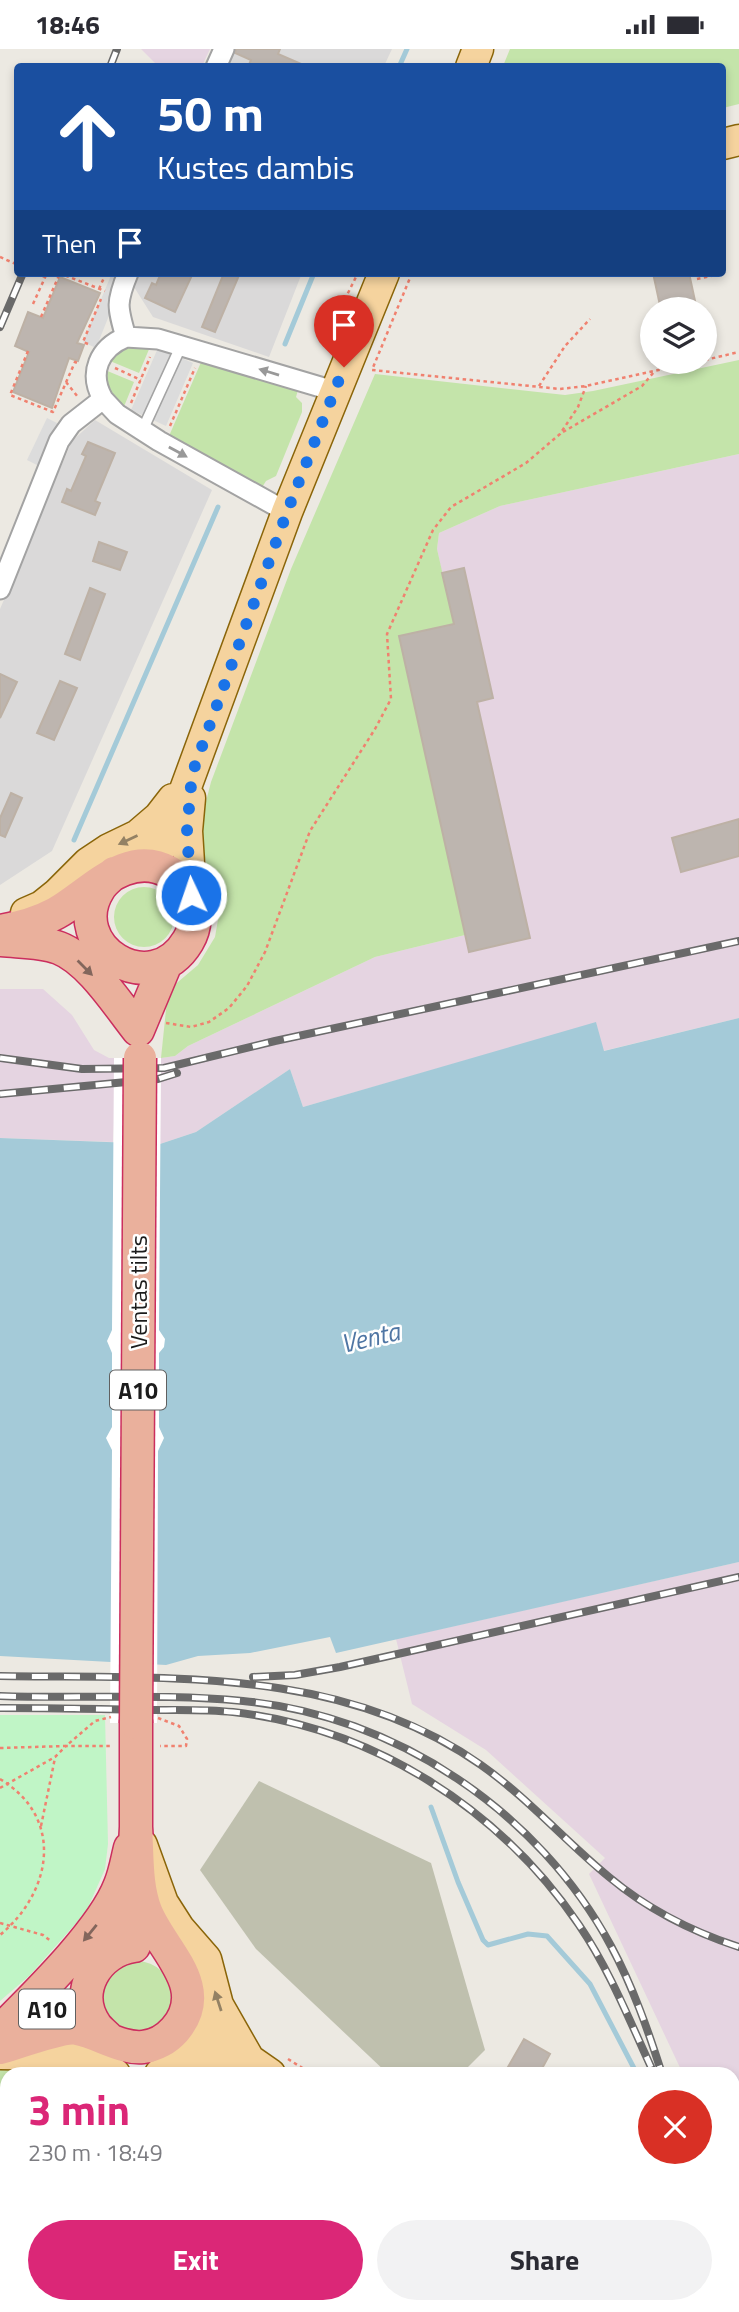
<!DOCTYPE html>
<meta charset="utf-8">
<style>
body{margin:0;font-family:"Titillium Web",sans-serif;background:#f2f2f3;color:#2b2b33;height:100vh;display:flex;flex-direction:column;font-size:26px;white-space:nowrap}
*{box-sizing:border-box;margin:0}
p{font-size:23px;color:#7c7c81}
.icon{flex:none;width:38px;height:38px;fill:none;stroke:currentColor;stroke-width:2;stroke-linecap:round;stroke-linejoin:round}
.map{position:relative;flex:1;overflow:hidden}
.drawer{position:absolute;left:0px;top:2018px;width:740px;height:247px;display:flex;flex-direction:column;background:#fff;border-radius:21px 21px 0 0;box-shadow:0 4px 10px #0003}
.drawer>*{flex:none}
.hud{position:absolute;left:14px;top:14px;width:712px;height:214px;border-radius:7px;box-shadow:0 4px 10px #0003;background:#1a4fa0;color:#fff;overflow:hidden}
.buttons{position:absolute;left:640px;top:248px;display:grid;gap:14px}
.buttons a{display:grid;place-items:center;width:77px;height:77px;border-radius:50%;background:#fff;box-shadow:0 4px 10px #0003;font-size:35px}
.pin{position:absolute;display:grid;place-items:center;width:60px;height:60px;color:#fff;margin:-72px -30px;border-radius:50% 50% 50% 0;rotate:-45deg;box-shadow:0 0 7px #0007}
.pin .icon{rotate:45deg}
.me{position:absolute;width:77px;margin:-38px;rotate:357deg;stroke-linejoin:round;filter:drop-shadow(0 0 5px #0008)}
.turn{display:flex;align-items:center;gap:24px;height:147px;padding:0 28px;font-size:32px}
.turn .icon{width:91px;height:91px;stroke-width:2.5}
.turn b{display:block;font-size:49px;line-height:60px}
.then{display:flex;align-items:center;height:66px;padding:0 28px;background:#0003;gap:14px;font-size:26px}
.round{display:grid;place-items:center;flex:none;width:74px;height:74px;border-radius:37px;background:#f2f2f3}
.overview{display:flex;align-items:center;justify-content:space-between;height:119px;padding:0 28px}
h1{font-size:42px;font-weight:700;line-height:52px;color:#db2777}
.primary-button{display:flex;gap:14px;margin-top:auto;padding:14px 28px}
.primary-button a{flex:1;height:80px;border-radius:42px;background:#db2777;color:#fff;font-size:28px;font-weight:700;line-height:80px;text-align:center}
.primary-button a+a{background:#f2f2f3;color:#2b2b33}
.status{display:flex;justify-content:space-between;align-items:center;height:49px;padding:0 35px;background:#fff;direction:ltr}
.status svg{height:19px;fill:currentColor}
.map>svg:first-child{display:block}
.residential{fill:#dad9d9}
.commercial{fill:#edd4d1}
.industrial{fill:#e5d4e1}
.education{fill:#fbfdda}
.construction{fill:#bfc0ae}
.grass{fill:#c4e4aa}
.park{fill:#c0f5c6}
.parking{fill:#dcdcdc}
.water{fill:#a4cad8}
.pier{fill:#fff}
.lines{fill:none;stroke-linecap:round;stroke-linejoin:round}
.stream{stroke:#a4cad8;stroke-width:5}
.building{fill:#bdb5af;stroke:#bdb1a5;stroke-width:2}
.service-casing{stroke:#a3a3a3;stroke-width:13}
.minor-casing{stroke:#a3a3a3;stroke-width:23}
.primary-casing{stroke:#8a6509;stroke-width:33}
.trunk-casing{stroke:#cb2e5e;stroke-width:35}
.path{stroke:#f0816f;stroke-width:2.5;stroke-dasharray:3.5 3.5;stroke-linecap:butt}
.service{stroke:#fff;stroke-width:10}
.minor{stroke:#fff;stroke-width:19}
.primary{stroke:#f5d39e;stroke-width:30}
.trunk{stroke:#eab09c;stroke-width:32}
.rail-casing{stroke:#6a6a6a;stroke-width:8}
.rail{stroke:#fff;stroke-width:5;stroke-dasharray:16;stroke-linecap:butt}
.trunk-bridge-casing{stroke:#cb2e5e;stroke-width:35;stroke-linecap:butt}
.trunk-bridge{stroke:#eab09c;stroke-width:32}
.oneway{fill:#999}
.oneway2{fill:#938164}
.oneway3{fill:#83665c}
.route{stroke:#1a73e8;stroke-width:12;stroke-dasharray:0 21.6}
.labels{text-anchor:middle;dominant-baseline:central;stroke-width:5;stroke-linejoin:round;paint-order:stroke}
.shield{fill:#fff;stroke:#606060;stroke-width:2}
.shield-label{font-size:23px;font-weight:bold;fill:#1c1c1c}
.street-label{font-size:24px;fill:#1c1c1c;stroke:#fff}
.water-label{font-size:26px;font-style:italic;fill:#4f76a4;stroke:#fff}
</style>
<div class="status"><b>18:46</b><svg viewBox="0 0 49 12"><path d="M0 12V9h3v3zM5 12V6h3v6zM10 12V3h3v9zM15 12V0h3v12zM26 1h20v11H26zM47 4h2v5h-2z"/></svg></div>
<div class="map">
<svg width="739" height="2263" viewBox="0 0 739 2263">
<rect width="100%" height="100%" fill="#ece9e2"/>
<path class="residential" d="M 235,0 L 392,0 L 384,17 L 227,18 Z
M 140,224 L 302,224 L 269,308 L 153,268 L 134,238 Z
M 95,371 L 212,441 L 52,802 L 0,836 L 0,560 L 72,392 Z"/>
<path class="commercial" d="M 374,2258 L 582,2258 L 591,2263 L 371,2263 Z"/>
<path class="industrial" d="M 141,0 L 210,0 L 202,17 L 159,18 Z
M 739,405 L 739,969 L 603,1002 L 596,974 L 303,1058 L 290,1020 L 196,1083 L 160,1095 L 161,1009 L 175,1007 L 188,997 L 375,908 L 465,886 L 399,587 L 442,524 L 437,500 L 439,484 L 500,457 Z
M 0,940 L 43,940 L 72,966 L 94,1001 L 109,1009 L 118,1009 L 113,1093 L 0,1089 Z
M 739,1513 L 739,2084 L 733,2084 L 733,2025 L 683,2025 L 589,1825 L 605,1809 L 486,1701 L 412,1655 L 396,1590 Z"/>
<path class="education" d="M 7,2059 L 7,2258 L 315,2258 L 311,2263 L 0,2263 L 0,2061 Z"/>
<path class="construction" d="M 259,1732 L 431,1814 L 485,2001 L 461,2025 L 388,2025 L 256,1900 L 200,1821 Z"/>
<path class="grass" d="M 510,0 L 739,0 L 739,55 L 723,59 L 723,18 L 503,17 Z
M 129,297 L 150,298 L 139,324 L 110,312 L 116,304 Z
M 202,311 L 298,341 L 296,348 L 302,354 L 302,363 L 276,427 L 266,432 L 261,440 L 169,387 Z
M 739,311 L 739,405 L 500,457 L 439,484 L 437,500 L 454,575 L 399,588 L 465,886 L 375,908 L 188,997 L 175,1007 L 161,1009 L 167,951 L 172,938 L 198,916 L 215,888 L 219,865 L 202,797 L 203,764 L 211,733 L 291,520 L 375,325 L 565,346 L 593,342 Z
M 105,321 L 134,333 L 123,360 L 107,343 Z
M114 868a30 30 0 1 1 60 0a30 30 0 1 1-60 0Z
M102 1947a35 35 0 1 1 70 0a35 35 0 1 1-70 0Z
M 19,2012 L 101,2025 L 7,2025 L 7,2047 L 0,2049 L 0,2020 Z
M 7,2056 L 7,2098 L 0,2095 L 0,2057 Z
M 0,2104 L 7,2106 L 7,2146 L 0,2141 Z
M 0,2226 L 7,2230 L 7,2258 L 49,2258 L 57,2263 L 9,2263 L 9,2260 L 0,2256 Z
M 180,2258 L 241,2258 L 253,2263 L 189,2263 Z
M 257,2258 L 313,2258 L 309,2263 L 266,2263 Z
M 354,2258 L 398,2258 L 400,2263 L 350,2263 Z"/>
<path class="park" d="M 0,1666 L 105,1666 L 108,1795 L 105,1820 L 86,1863 L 29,1927 L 0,1952 Z"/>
<path class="parking" d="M 112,224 L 126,224 L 96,299 L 83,293 Z
M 158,299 L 193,314 L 166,377 L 131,361 Z
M 47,369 L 59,375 L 39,417 L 27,411 Z"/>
<path class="water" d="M 739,969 L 739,1513 L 336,1604 L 330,1588 L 250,1604 L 198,1607 L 166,1616 L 0,1607 L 0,1089 L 160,1095 L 196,1083 L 290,1020 L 303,1058 L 596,973 L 604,1002 Z"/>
<path class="pier" d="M 114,1009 L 161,1009 L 159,1281 L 165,1290 L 164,1298 L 159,1304 L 159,1378 L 164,1389 L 158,1402 L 157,1674 L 110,1674 L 112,1401 L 106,1389 L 112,1378 L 112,1304 L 107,1292 L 112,1281 Z"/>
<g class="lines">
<path class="stream" d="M 399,18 L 407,0
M 285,295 L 314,224
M 74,791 L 218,458
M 431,1758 L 458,1833 L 483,1891 L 488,1896 L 528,1885 L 547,1887 L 590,1935 L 637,2025"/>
</g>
<path class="building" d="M 236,0 L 280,0 L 278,5 L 308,18 L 248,18 L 251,11 L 235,4 Z
M 161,224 L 193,224 L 175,263 L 145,249 L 152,234 L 156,236 Z
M 224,224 L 240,224 L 215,283 L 202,278 Z
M 653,224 L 689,224 L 697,261 L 661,261 Z
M 60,228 L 100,244 L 77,294 L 84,296 L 78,312 L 69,309 L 52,359 L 13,343 L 29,303 L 15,297 L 28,263 L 43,269 Z
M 88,393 L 115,404 L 95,452 L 100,454 L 95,466 L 62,453 L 67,440 L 71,442 L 86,407 L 82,405 Z
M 99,493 L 127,503 L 120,521 L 93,512 Z
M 464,519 L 493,649 L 477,653 L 530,889 L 469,903 L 399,587 L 454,575 L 442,524 Z
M 90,539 L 105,545 L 80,611 L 65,605 Z
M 0,625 L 17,633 L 0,669 Z
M 60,632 L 77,639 L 54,691 L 37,684 Z
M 11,744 L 22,749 L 5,788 L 0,786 L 0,769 Z
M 739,770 L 739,807 L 681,823 L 672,789 Z
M 524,1990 L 550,2005 L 539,2025 L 504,2025 Z"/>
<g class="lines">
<g class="service-casing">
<path id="service" d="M 142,382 L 181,297
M 420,2258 L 427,2263
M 542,2258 L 542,2263"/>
</g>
<g class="minor-casing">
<path id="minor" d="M 216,18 L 224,0
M 126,288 L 158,290 L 334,342
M 103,350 L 117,365 L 159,392 L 287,463
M 0,540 L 59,392 L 71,375 L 103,350 C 88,324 99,299 126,288 C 117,258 116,253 128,224
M 733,2152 L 739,2149
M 336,2263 L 340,2258"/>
</g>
<g class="primary-casing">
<path id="primary" d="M 471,18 L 478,0
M 723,95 L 739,91
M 190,749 L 187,782 L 191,846
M 137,815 L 159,802 L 175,768 L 287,463 L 384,224
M 26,864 L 42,857 L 57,845 L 88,814 L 109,800 L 138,786 L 159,768 L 173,750
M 142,1796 L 163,1854 L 179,1879 L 206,1910 L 218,1956 L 250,2012
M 188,1949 L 198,1973 L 205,1980 L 270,2025
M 147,1997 L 206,2002 L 237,2009
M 0,2005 L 64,2006 L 115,2025
M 160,2025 L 181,2018 L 214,2015
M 650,2258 L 657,2263
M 712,2258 L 713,2263"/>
</g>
<g class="trunk-casing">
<path id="trunk" d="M 0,882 C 20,878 38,874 56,864 C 90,845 127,799 169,823 C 178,828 186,836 191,846 C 197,860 196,879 188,892 C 151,954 63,897 99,840 C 102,834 109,829 114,824
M 0,891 C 19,893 41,892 59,899 C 90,911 118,956 138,981
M 138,981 L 166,914
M 116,1901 L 127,1885 L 131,1870 L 136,1778 L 136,1674
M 0,1982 C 35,1947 103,1881 120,1836 C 125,1824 127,1811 130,1799
M 108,1989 C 104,1985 99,1981 96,1977 C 72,1943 97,1902 134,1897
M 0,1999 C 15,1995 64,1977 77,1980 C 99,1984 120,2000 143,1998 C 155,1997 167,1990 175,1981 C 212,1938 161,1901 146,1862 C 136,1836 138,1805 136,1778"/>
</g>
<path class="path" d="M 0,208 L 18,216
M 36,224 L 45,228
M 59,224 L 105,242
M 412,224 L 372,321 L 560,340 L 586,337 L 695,313
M 697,230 L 711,227 L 711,224
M 99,240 L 106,224
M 33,255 L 47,224
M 41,268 L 60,224
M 336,277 L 340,260 L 356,228
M 88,295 L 83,293 L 101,250
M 28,302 L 10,346 L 53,363 L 75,313 L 80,315
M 705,311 L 739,303
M 115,319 L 141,331
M 66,333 L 78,348
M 539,337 L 565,297 L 590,270
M 131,354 L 150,308
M 170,377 L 195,319
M 563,383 L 642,337 L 654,323
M 166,974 L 191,978 L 209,973 L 229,959 L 247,937 L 265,903 L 310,782 L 375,680 L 391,650 L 387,585 L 433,481 L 451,458 L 526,414 L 560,385 L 578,358 L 586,337
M 158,1669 L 179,1677 L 187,1690 L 186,1697 L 160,1697
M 0,1699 L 66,1697 L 95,1672 L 111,1668
M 0,1730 C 65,1769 52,1843 0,1886
M 0,1739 L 55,1708 L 66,1697 L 113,1697
M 41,1777 L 55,1709
M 0,1874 L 43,1886 L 52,1893
M 288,2010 L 312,2025
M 0,2054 L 7,2053
M 0,2099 L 7,2102
M 733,2219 L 739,2219
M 88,2258 L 90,2263
M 172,2258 L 180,2263
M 252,2258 L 259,2263
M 604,2258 L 613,2263"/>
<use href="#service" class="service"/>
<use href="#minor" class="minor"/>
<use href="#primary" class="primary"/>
<use href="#trunk" class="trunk"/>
<g class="rail-casing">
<path id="rail" d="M 110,18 L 117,0
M 0,278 L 23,224
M 0,1009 L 82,1020 L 164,1019 L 275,992 L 739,892
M 0,1045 L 158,1030 L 177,1024
M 0,1627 C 164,1630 340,1616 481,1716 C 528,1749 565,1792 609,1828 C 646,1859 693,1883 739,1898
M 253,1628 L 295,1626 L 340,1618 L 739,1528
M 0,1647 C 81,1650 163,1644 243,1652 C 395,1666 539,1763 611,1897 C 633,1938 648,1981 662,2025
M 0,1659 C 50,1659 99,1660 149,1661 C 177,1661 205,1660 233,1663 C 374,1679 500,1760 579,1876 C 609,1920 629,1970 651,2018
M 733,2196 L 739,2209"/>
</g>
<use href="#rail" class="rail"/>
<g class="trunk-bridge-casing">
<path id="trunk-bridge" d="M 136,1674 L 140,1009"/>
</g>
<use href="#trunk-bridge" class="trunk-bridge"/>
</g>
<defs><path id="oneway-solid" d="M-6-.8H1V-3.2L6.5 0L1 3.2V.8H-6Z" transform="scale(1.75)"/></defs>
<g class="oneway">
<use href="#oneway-solid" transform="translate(269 323) rotate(-163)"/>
<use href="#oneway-solid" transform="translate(178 403) rotate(29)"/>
</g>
<g class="oneway2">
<use href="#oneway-solid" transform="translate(128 791) rotate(155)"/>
<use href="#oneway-solid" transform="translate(218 1952) rotate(-108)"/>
</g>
<g class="oneway3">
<use href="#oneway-solid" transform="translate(85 919) rotate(45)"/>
<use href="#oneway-solid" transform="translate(90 1884) rotate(129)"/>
</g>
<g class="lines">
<path class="route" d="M 191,846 L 187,782 L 192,725 L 287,463 L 344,318"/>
</g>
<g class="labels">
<g class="shield">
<rect x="110" y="1321.5" width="56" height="39" rx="5"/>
<rect x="19" y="1940.5" width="56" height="39" rx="5"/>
</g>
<g class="shield-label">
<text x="138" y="1341">A10</text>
<text x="47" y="1960">A10</text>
</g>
<g class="street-label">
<text transform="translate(138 1243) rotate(-90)">Ventas tilts</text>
</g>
<g class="water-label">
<text transform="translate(370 1288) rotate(-13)">Venta</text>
</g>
</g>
</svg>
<div class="buttons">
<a><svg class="icon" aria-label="layers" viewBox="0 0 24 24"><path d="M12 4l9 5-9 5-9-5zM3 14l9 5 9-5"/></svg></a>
</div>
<div class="pin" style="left:344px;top:318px;background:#d93025"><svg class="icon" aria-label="arrive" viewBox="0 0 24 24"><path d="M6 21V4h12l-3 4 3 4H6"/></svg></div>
<svg class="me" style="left:191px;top:846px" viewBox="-20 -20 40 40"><circle r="17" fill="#1a73e8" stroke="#fff" stroke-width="3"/><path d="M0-11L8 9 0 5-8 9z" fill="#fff"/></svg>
<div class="hud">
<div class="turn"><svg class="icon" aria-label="ahead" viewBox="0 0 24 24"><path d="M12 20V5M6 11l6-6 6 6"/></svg><div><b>50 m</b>Kustes dambis</div></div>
<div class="then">Then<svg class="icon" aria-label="arrive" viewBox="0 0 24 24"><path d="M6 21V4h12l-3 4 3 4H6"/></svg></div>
</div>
<section class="drawer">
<div class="overview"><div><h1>3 min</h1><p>230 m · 18:49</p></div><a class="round" style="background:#d93025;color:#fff"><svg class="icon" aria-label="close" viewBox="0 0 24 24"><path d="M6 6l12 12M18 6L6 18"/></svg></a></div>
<div class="primary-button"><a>Exit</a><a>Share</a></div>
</section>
</div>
